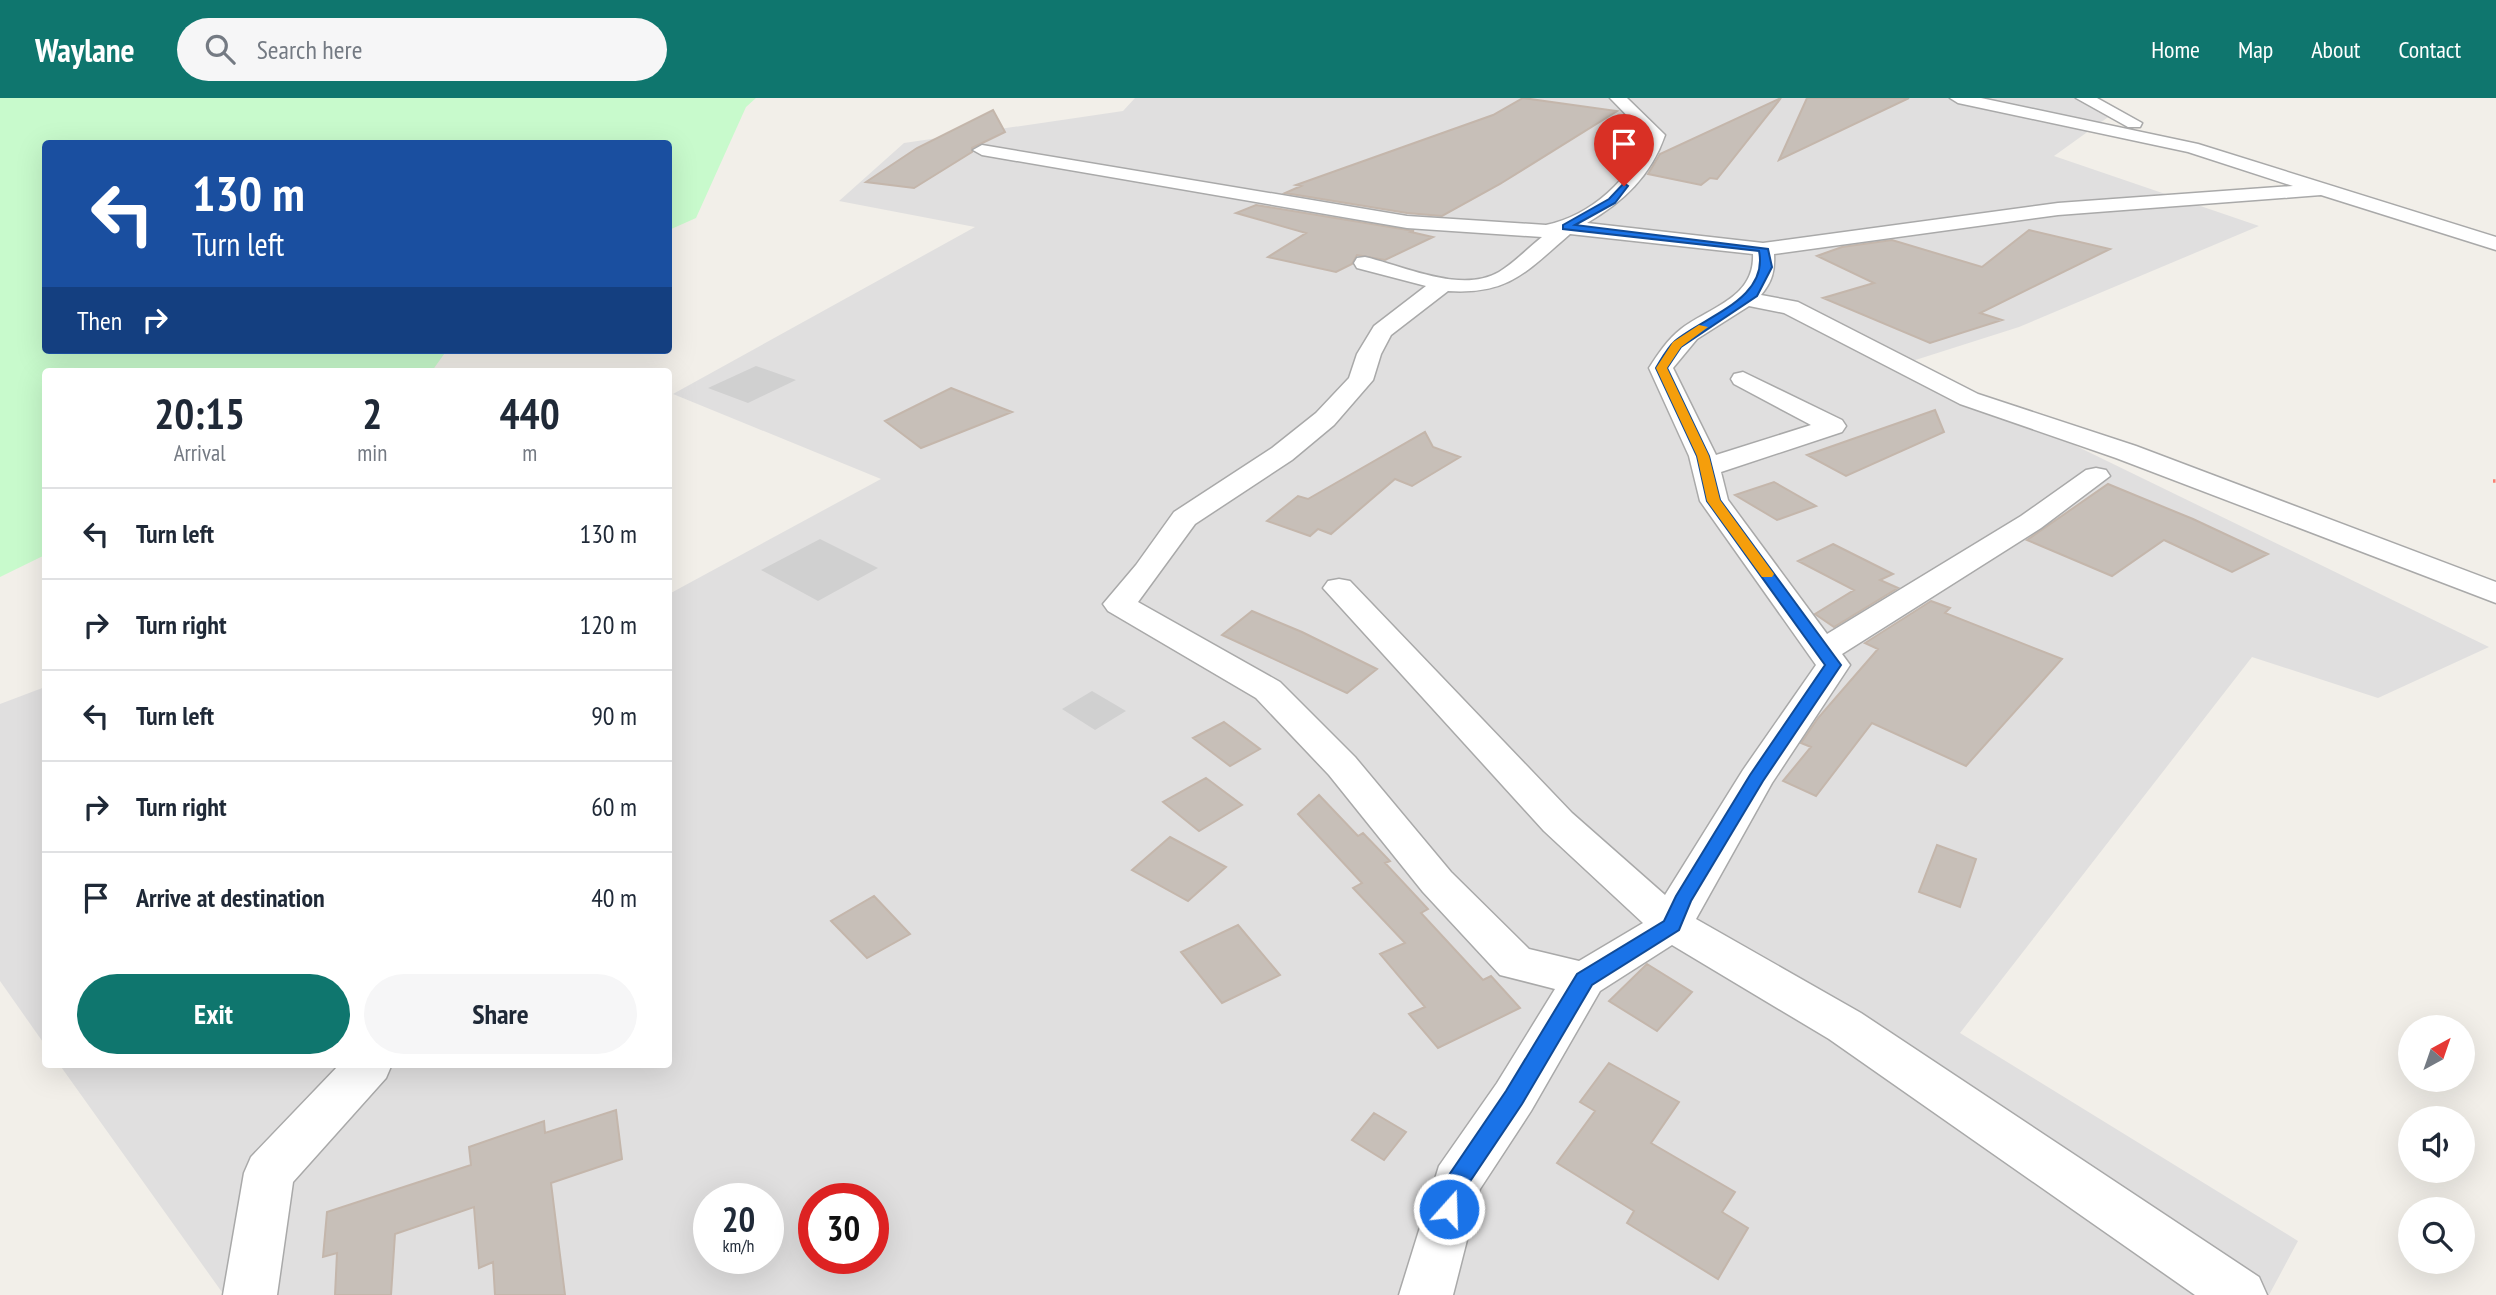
<!DOCTYPE html>
<style>
body{margin:0;font-family:"PT Sans Narrow",sans-serif;background:#f6f6f7;color:#1f2937;height:100vh;display:flex;flex-direction:column;font-size:26px;white-space:nowrap}
*{box-sizing:border-box;margin:0}
p{font-size:23px;color:#747a83}
.icon{flex:none;width:38px;height:38px;fill:none;stroke:currentColor;stroke-width:2;stroke-linecap:round;stroke-linejoin:round}
.map{position:relative;flex:1;overflow:hidden}
.details{position:absolute;left:42px;top:270px;width:630px;height:700px;display:flex;flex-direction:column;background:#fff;border-radius:7px;box-shadow:0 7px 28px #0002}
.details>*{flex:none}
.hud{position:absolute;left:42px;top:42px;width:630px;height:214px;border-radius:7px;box-shadow:0 7px 28px #0002;background:#1a4fa0;color:#fff;overflow:hidden}
.needle{width:46px;rotate:40deg}
.tools{position:absolute;left:2398px;top:917px;display:grid;gap:14px}
.tools a{display:grid;place-items:center;width:77px;height:77px;border-radius:50%;background:#fff;box-shadow:0 7px 28px #0002;font-size:35px}
.speed{position:absolute;left:693px;top:1085px;display:flex;gap:14px;font-size:35px;font-weight:700;text-align:center}
.speed>*{display:grid;place-content:center;width:91px;height:91px;border-radius:50%;background:#fff;box-shadow:0 7px 28px #0002;line-height:1}
.speed small{font-size:18px;font-weight:400}
.speed .limit{border:10px solid #d22;background:#fff;color:#111}
.pin{position:absolute;display:grid;place-items:center;width:60px;height:60px;color:#fff;margin:-72px -30px;border-radius:50% 50% 50% 0;rotate:-45deg;box-shadow:0 0 7px #0007}
.pin .icon{rotate:45deg}
.me{position:absolute;width:77px;margin:-38px;rotate:20deg;stroke-linejoin:round;filter:drop-shadow(0 0 5px #0008)}
.turn{display:flex;align-items:center;gap:24px;height:147px;padding:0 35px;font-size:32px}
.turn .icon{width:91px;height:91px;stroke-width:2.5}
.turn b{display:block;font-size:49px;line-height:60px}
.then{display:flex;align-items:center;height:66px;padding:0 35px;background:#0003;gap:14px;font-size:26px}
.eta{display:flex;justify-content:space-evenly;align-items:center;height:119px;text-align:center}
.eta b{font-size:42px;font-weight:800;line-height:49px}
.action{display:flex;gap:14px;margin-top:auto;padding:14px 35px}
.action a{flex:1;height:80px;border-radius:42px;background:#0f766e;color:#fff;font-size:28px;font-weight:800;line-height:80px;text-align:center}
.action a+a{background:#f6f6f7;color:#1f2937}
ul{padding:0;list-style:none}
li{display:flex;align-items:center;gap:21px;height:91px;padding:0 35px;border-top:2px solid #e0e1e3}
li div{flex:1}
li b{display:block;font-size:26px}
li em{font-style:normal}
header{display:flex;align-items:center;gap:42px;box-sizing:border-box;height:98px;padding:0 35px;background:#0f766e;color:#fff}
header strong{font-size:33px}
nav{display:flex;gap:38px;margin-inline-start:auto;font-size:24px}
.search{width:490px;height:63px;background:#f6f6f7;display:flex;align-items:center;gap:18px;box-sizing:border-box;padding:0 24px;border-radius:38px;color:#747a83;font-size:26px}
.map>svg:first-child{display:block}
.residential{fill:#e0dfdf;fill-rule:evenodd}
.religious{fill:#d0d0d0}
.park{fill:#c8facc}
.building{fill:#c7bfb8;stroke:#c4b6ab;stroke-width:2}
.lines{fill:none;stroke-linecap:round;stroke-linejoin:round}
.street-casing{stroke:#a9a9a9;stroke-width:3}
.path{stroke:#fa8072;stroke-width:3.5;stroke-dasharray:2.5 2.5;stroke-linecap:butt}
.street{fill:#fff;fill-rule:evenodd}
.route{fill:#1a73e8;stroke:#114b97;stroke-width:2}
.slow{fill:#f59e0b}
</style>
<header>
<strong>Waylane</strong>
<div class="search"><svg class="icon" aria-label="search" viewBox="0 0 24 24"><circle cx="10" cy="10" r="6"/><path d="M15 15l6 6"/></svg>Search here</div>
<nav><a>Home</a><a>Map</a><a>About</a><a>Contact</a></nav>
</header>
<div class="map">
<svg width="2496" height="1197" viewBox="0 0 2496 1197">
<rect width="100%" height="100%" fill="#f2efe9"/>
<path class="residential" d="M 1135,0 L 2093,0 L 2118,12 L 2054,58 L 2259,128 L 2019,229 L 1906,265 L 2489,549 L 2378,600 L 2252,559 L 1960,935 L 2298,1143 L 2269,1197 L 224,1197 L 59,966 L 668,966 L 669,496 L 881,381 L 673,296 L 975,129 L 839,103 L 904,45 L 1123,13 ZM 709,1101 L 768,1101 L 768,1160 L 709,1160 ZM 814,1101 L 873,1101 L 873,1160 L 814,1160 Z
M 45,589 L 45,947 L 0,883 L 0,606 Z"/>
<path class="religious" d="M 756,268 L 796,282 L 748,305 L 708,290 Z
M 820,441 L 878,470 L 818,503 L 761,472 Z
M 1092,593 L 1126,613 L 1095,632 L 1062,611 Z"/>
<path class="park" d="M 0,0 L 756,0 L 746,9 L 696,120 L 669,132 L 668,46 L 46,46 L 46,252 L 447,252 L 432,273 L 46,273 L 45,457 L 0,479 Z"/>
<path class="building" d="M 1523,0 L 1617,13 L 1500,86 L 1442,118 L 1407,115 L 1285,95 L 1301,88 L 1296,87 L 1493,17 Z
M 1781,0 L 1717,81 L 1710,80 L 1701,87 L 1648,76 L 1660,56 Z
M 1807,0 L 1909,0 L 1779,62 Z
M 993,12 L 1005,34 L 972,50 L 972,54 L 914,90 L 866,84 L 917,50 Z
M 1256,107 L 1414,133 L 1411,134 L 1433,139 L 1385,162 L 1357,157 L 1352,166 L 1336,174 L 1268,159 L 1306,135 L 1236,115 Z
M 2029,132 L 2110,151 L 1980,215 L 2002,222 L 1930,245 L 1823,200 L 1874,185 L 1817,158 L 1842,149 L 1892,142 L 1982,169 Z
M 951,290 L 1012,314 L 921,350 L 885,323 Z
M 1935,312 L 1944,334 L 1846,378 L 1807,357 Z
M 1425,334 L 1433,349 L 1460,359 L 1412,388 L 1395,381 L 1331,436 L 1318,431 L 1310,438 L 1267,423 L 1298,398 L 1308,401 Z
M 1774,384 L 1816,408 L 1777,422 L 1735,397 Z
M 2108,386 L 2193,421 L 2268,456 L 2232,474 L 2164,442 L 2112,478 L 2027,442 Z
M 1833,446 L 1893,476 L 1880,482 L 1898,490 L 1834,529 L 1815,516 L 1854,492 L 1798,463 Z
M 1931,503 L 1950,510 L 1945,515 L 2062,561 L 1966,668 L 1872,625 L 1816,698 L 1783,683 L 1811,649 L 1801,645 L 1818,620 L 1878,551 L 1865,545 Z
M 1252,513 L 1302,534 L 1377,571 L 1347,595 L 1222,537 Z
M 1224,624 L 1260,651 L 1230,668 L 1193,640 Z
M 1206,680 L 1242,707 L 1199,733 L 1163,704 Z
M 1319,697 L 1358,738 L 1363,735 L 1390,763 L 1385,765 L 1428,811 L 1421,815 L 1483,882 L 1491,878 L 1520,910 L 1438,950 L 1409,916 L 1425,909 L 1380,856 L 1405,845 L 1353,790 L 1362,785 L 1298,716 Z
M 1170,739 L 1226,769 L 1188,803 L 1132,772 Z
M 1937,747 L 1976,761 L 1960,809 L 1919,794 Z
M 874,798 L 910,836 L 867,860 L 831,823 Z
M 1238,827 L 1280,877 L 1222,905 L 1181,854 Z
M 1647,866 L 1692,894 L 1657,933 L 1609,903 Z
M 1609,965 L 1679,1004 L 1651,1045 L 1735,1094 L 1722,1114 L 1748,1130 L 1718,1181 L 1627,1125 L 1634,1113 L 1557,1065 L 1595,1013 L 1580,1004 Z
M 616,1012 L 622,1061 L 551,1085 L 565,1197 L 495,1197 L 493,1164 L 479,1170 L 474,1109 L 395,1136 L 391,1197 L 335,1197 L 337,1155 L 323,1159 L 327,1114 L 471,1067 L 469,1049 L 544,1023 L 545,1035 Z
M 1374,1015 L 1406,1034 L 1384,1062 L 1352,1042 Z"/>
<g class="lines">
<g class="street-casing">
<path id="street" d="M 1610,0 L 1627,0 L 1665,37 C 1651,78 1623,104 1587,125 L 1763,145 L 2058,105 L 2293,88 L 2188,54 L 1958,5 L 1950,0 L 1981,0 L 2198,46 L 2496,139 L 2496,152 L 2321,97 L 2058,117 L 1774,156 C 1775,173 1772,184 1761,197 L 1798,204 L 1978,296 L 2136,348 L 2496,484 L 2496,505 L 2116,360 L 1960,306 L 1784,215 L 1749,208 L 1697,241 L 1673,270 L 1716,357 L 1811,327 L 1734,286 L 1731,281 L 1734,276 L 1743,274 L 1842,322 L 1846,328 L 1842,334 L 1721,374 L 1728,402 L 1827,536 L 2021,418 L 2086,372 L 2096,370 L 2106,372 L 2110,378 L 2041,430 L 1842,556 L 1850,567 L 1772,685 L 1696,821 L 1861,915 L 2259,1179 L 2267,1197 L 2195,1197 L 1829,941 L 1672,847 L 1600,893 L 1531,1013 L 1480,1091 L 1453,1197 L 1399,1197 L 1439,1068 L 1497,985 L 1555,891 L 1500,877 L 1423,794 L 1329,677 L 1256,600 L 1108,513 L 1103,506 L 1136,467 L 1174,414 L 1272,350 L 1316,315 L 1349,280 L 1357,256 L 1374,228 L 1426,188 L 1357,170 L 1354,165 L 1357,160 L 1365,159 C 1404,168 1461,196 1499,174 C 1514,165 1528,150 1542,139 L 1407,130 L 982,57 L 973,52 L 982,47 L 1407,118 L 1546,127 C 1591,118 1632,80 1647,38 ZM 1570,136 L 1753,156 C 1755,200 1710,209 1681,231 C 1667,242 1658,256 1649,270 L 1689,358 L 1700,403 L 1816,567 L 1743,672 L 1665,797 L 1572,715 L 1350,483 L 1339,481 L 1328,483 L 1323,490 L 1544,733 L 1643,825 L 1579,863 L 1529,851 L 1451,774 L 1355,659 L 1280,584 L 1138,504 L 1195,426 L 1292,362 L 1334,327 L 1373,282 L 1381,256 L 1391,237 L 1448,193 C 1509,197 1527,173 1570,136 Z
M 2076,0 L 2097,0 L 2142,25 L 2140,29 L 2128,29 Z
M 340,966 L 392,966 L 386,980 L 293,1084 L 277,1197 L 223,1197 L 244,1075 L 251,1059 Z"/>
</g>
<path class="path" d="M 2493,383 L 2496,383"/>
<use href="#street" class="street"/>
</g>
<path class="route" d="M 1624,85 L 1628,88 L 1615,105 L 1575,127 L 1768,151 L 1772,169 L 1757,198 L 1681,249 L 1667,270 L 1709,358 L 1720,402 L 1841,567 L 1763,683 L 1691,803 L 1679,832 L 1592,887 L 1522,1006 L 1467,1088 L 1457,1118 L 1449,1121 L 1441,1118 L 1438,1111 L 1449,1077 L 1506,993 L 1577,876 L 1664,823 L 1676,798 L 1750,677 L 1825,567 L 1707,403 L 1697,358 L 1656,270 C 1661,262 1667,250 1675,243 C 1705,218 1769,201 1759,153 L 1563,131 L 1563,127 L 1609,101 Z"/>
<path class="slow" d="M 1699,227 L 1708,229 L 1681,249 L 1667,270 L 1709,358 L 1720,402 L 1774,476 L 1772,479 L 1762,479 L 1707,403 L 1697,358 L 1656,270 L 1673,244 Z"/>
</svg>
<div class="tools">
<a><svg class="needle" viewBox="-14 -14 28 28"><path d="M0-13l5 13h-10z" fill="#e53935"/><path d="M0 13l5-13h-10z" fill="#747a83"/></svg></a>
<a><svg class="icon" aria-label="sound" viewBox="0 0 24 24"><path d="M4 9h4l5-4v14l-5-4H4zM17 9q2 3 0 6"/></svg></a>
<a><svg class="icon" aria-label="search" viewBox="0 0 24 24"><circle cx="10" cy="10" r="6"/><path d="M15 15l6 6"/></svg></a>
</div>
<div class="speed"><div>20<small>km/h</small></div><div class="limit">30</div></div>
<div class="pin" style="left:1624px;top:88px;background:#d93025"><svg class="icon" aria-label="arrive" viewBox="0 0 24 24"><path d="M6 21V4h12l-3 4 3 4H6"/></svg></div>
<svg class="me" style="left:1449px;top:1111px" viewBox="-20 -20 40 40"><circle r="17" fill="#1a73e8" stroke="#fff" stroke-width="3"/><path d="M0-11L8 9 0 5-8 9z" fill="#fff"/></svg>
<div class="hud">
<div class="turn"><svg class="icon" aria-label="left" viewBox="0 0 24 24"><path d="M17 20v-9H6M10 6l-5 5 5 5"/></svg><div><b>130 m</b>Turn left</div></div>
<div class="then">Then<svg class="icon" aria-label="right" viewBox="0 0 24 24"><path d="M7 20v-9h11M14 6l5 5-5 5"/></svg></div>
</div>
<section class="details">
<div class="eta">
<div><b>20:15</b><p>Arrival</p></div>
<div><b>2</b><p>min</p></div>
<div><b>440</b><p>m</p></div>
</div>
<ul>
<li><svg class="icon" aria-label="left" viewBox="0 0 24 24"><path d="M17 20v-9H6M10 6l-5 5 5 5"/></svg><div><b>Turn left</b></div><em>130 m</em></li>
<li><svg class="icon" aria-label="right" viewBox="0 0 24 24"><path d="M7 20v-9h11M14 6l5 5-5 5"/></svg><div><b>Turn right</b></div><em>120 m</em></li>
<li><svg class="icon" aria-label="left" viewBox="0 0 24 24"><path d="M17 20v-9H6M10 6l-5 5 5 5"/></svg><div><b>Turn left</b></div><em>90 m</em></li>
<li><svg class="icon" aria-label="right" viewBox="0 0 24 24"><path d="M7 20v-9h11M14 6l5 5-5 5"/></svg><div><b>Turn right</b></div><em>60 m</em></li>
<li><svg class="icon" aria-label="arrive" viewBox="0 0 24 24"><path d="M6 21V4h12l-3 4 3 4H6"/></svg><div><b>Arrive at destination</b></div><em>40 m</em></li>
</ul>
<div class="action"><a>Exit</a><a>Share</a></div>
</section>
</div>
